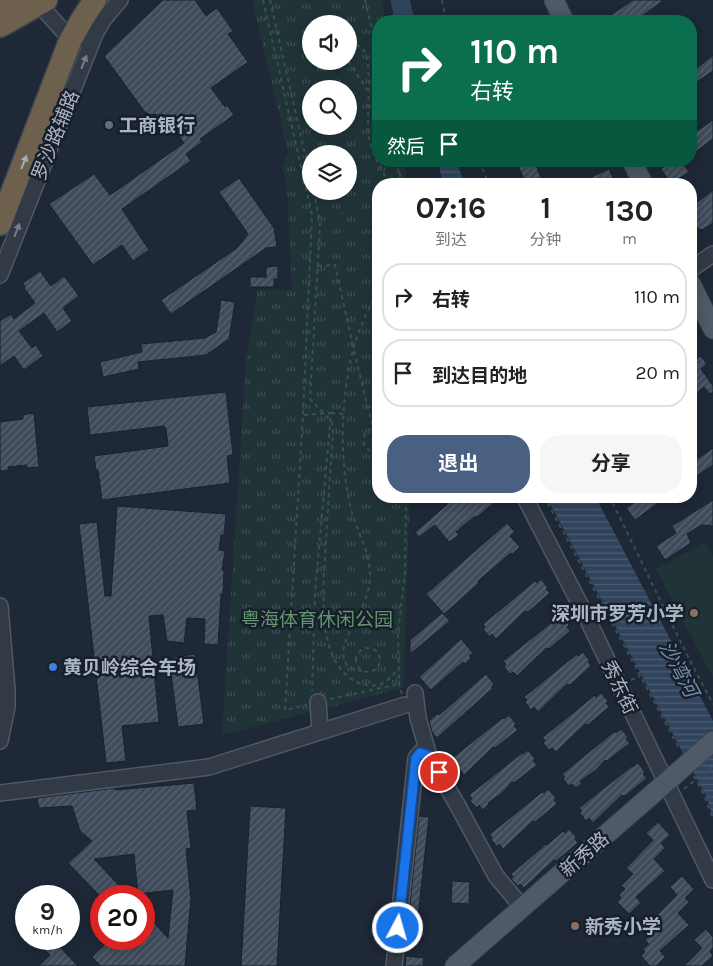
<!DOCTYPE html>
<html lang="zh">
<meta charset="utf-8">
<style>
body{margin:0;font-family:Karla,"Noto Sans SC",sans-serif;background:#f6f6f6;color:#222;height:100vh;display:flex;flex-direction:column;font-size:19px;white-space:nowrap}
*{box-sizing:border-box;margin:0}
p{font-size:16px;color:#767676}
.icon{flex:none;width:28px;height:28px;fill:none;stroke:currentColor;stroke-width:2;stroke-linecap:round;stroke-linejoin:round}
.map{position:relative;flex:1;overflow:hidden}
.details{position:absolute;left:372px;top:178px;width:325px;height:325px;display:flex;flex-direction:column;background:#fff;border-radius:20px;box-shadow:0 2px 12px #0003}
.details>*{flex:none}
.banner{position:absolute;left:372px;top:15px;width:325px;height:152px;border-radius:20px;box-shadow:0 2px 12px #0003;background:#0b6e4f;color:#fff;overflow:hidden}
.buttons{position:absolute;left:302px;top:15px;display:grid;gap:10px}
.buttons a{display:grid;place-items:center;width:55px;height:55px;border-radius:50%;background:#fff;box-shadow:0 2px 12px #0003;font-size:25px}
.speed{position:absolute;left:15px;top:885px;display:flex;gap:10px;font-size:25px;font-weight:700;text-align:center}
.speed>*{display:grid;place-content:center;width:65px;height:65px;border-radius:50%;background:#fff;box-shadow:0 2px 12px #0003;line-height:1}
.speed small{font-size:12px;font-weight:400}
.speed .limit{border:8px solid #d22;background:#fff;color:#111}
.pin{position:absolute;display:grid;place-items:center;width:42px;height:42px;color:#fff;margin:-21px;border:2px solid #fff;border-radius:50%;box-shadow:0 1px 5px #0007}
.me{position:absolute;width:55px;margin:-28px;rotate:6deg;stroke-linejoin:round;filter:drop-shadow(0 0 4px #0008)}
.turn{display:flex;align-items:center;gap:18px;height:105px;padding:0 15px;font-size:22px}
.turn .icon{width:65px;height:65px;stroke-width:2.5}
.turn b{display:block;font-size:35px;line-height:42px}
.then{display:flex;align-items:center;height:48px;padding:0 15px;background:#0003;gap:10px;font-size:19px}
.eta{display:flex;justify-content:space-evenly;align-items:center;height:85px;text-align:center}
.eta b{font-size:30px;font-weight:700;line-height:35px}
.button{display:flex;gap:10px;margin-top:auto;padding:10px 15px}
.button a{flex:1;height:58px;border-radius:20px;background:#4a6083;color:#fff;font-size:20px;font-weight:700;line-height:58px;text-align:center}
.button a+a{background:#f6f6f6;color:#222}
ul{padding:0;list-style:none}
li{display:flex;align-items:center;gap:15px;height:68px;margin:0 10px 8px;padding:0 5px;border:2px solid #e0e0e0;border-radius:20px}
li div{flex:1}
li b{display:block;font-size:19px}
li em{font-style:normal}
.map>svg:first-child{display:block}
</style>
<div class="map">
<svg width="713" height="966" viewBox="0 0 713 966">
<defs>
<pattern id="park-tufts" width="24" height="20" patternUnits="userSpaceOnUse" patternTransform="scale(1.25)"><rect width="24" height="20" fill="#203437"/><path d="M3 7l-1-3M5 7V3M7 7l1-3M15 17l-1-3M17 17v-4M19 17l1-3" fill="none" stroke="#3e4f52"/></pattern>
<pattern id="water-rules" width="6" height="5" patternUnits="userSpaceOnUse" patternTransform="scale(1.25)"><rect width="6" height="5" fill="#31445e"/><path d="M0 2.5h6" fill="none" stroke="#4c5d73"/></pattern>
<pattern id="building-hatch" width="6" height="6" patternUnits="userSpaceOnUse" patternTransform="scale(1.25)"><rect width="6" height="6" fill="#3f4b5b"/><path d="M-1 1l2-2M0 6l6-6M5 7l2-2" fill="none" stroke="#586371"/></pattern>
</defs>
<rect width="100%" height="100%" fill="#1e2836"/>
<!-- grass -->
<path fill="#203437" d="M706,542L713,556V678L656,569Z"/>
<!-- park -->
<path fill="url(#park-tufts)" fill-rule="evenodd" d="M252,0H382L385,21H379V161H404L407,184H379V496H410L403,688L222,735L246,360L257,290H292L287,189L282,166L288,152ZM311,24H349V61H311ZM311,89H349V126H311ZM311,154H349V191H311Z"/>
<!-- water -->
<path fill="url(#water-rules)" d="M438,161H456L465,184H443Z
M546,496H595L713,721V817L706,796Z"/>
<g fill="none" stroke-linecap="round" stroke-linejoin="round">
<!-- river -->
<path stroke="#31445e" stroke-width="19" d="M400,0L405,21"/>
</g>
<!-- building -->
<path fill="url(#building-hatch)" stroke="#19212d" d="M163,0H195L206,16L217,8L233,31L228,34L248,62L211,88L225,107L227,105L234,115L200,139L202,142L186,154L191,161L122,209L149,250L133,261L122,245L93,265L49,204L94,174L110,195L184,143L163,114L159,118L156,114L151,115L145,112L104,56Z
M633,0H664L635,21H602Z
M713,55V71L691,86V73Z
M713,120V139L691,155V135Z
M516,161H535L543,184H526Z
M673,161H681L689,172L671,184L661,169Z
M609,169L616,184H576Z
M239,178L274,228L277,247L266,248L171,314L161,300L237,248L248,234L219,192Z
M713,190V223L702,230L701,229L699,230L691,219V207Z
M278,266V279H274V287H250V277H266V267Z
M40,271L51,286L64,276L79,296L63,308L72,321L57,332L44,313L19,331L32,348L36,345L43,356L24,370L14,356L0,366V321L11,314L14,319L35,303L24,288L25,287L23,283Z
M221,300L235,302L229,339L206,355L138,362L139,369L103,377L100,362L142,352L141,344L205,338L216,332Z
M701,356L707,364L701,369L713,386V392L710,394L704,387L691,397V378L696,375L691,370V363Z
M226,392L233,455L227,456L230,483L102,500L98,470H96L94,456L168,446L166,429L164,426L90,435L87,407Z
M34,413L39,467L27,468V465L8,467L9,470L0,471V422L23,419V415Z
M713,448V465L691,480V463Z
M457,496H502L476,518L475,516L456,532L459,535L449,542L435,525L419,537L415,532Z
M643,496H668L635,520L626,508Z
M713,500V526L701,525L687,534L691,543L665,560L656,546L676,533L672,526Z
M117,506L226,514L224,535H221L219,550L225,551L222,570H224L223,594H221L218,645L204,644L205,619L187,618L184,643L167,641L163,615L149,616L159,722L122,726L126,761L106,763L79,524L97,522L105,596H111Z
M507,523L515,532L510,536L520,547L512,554L511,553L478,581L479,583L444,614L426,594Z
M541,579L548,588L546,589L550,593L528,612L525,611L496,639L492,634L490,637L483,629L485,627L483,624L535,581L537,583Z
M442,613L450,621L410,654V640Z
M562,617L569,625L567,627L570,631L549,649L546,648L517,676L513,672L510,674L504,667L506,664L503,661L556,619L557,621Z
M461,639L473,653L469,656L471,658L465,664L463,662L431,690L419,677Z
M583,652L590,661L588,662L591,666L570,685L567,684L538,712L534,707L531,710L525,702L527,700L524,697L577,654L578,656Z
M195,654L204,724L178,727L169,658Z
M486,674L494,684L491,687L493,688L437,738L432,732L429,721L438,713L439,715Z
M601,693L608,701L606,703L609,707L588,725L585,724L556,752L552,748L549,750L543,743L545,740L542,738L595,695L596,697Z
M509,715L516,724L514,726L518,730L495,748L493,747L464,775L460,770L457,773L451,765L453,763L450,760L486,731L503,718L504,719Z
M621,729L628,737L626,739L630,743L607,761L605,760L596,770L580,781L582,783L576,788L572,784L569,786L563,779L565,777L562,774L615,731L616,733Z
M528,750L535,759L533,761L537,765L514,783L512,782L503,792L488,803L489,804L483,810L479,805L477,808L470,801L472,798L469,795L522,753L523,754Z
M638,763L645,772L643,774L647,778L625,796L622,795L593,823L589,818L586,821L580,813L582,811L579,808L632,766L633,767Z
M194,783L197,810L187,811L191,848L186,849L191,899L185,966H101L92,957L111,939H144V912L168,938L173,890L138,894L134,854L94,859L129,896H100L68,863L92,841L80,831L72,806L39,808L37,798L115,788V790Z
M548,789L556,798L554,800L557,804L535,822L533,821L503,849L499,844L497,847L491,839L492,837L490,834L542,792L544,793Z
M250,806L286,808L277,966H241Z
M419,816L429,817L415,943L406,942Z
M658,822L670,835L661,843L665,848L654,859L665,871L636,897L641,903L629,914L617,902L621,898L619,895L625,889L621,886L633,874L626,868L653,840L646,833Z
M569,829L576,837L575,839L578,843L556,861L554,860L524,888L520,884L518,886L511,879L513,877L511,874L546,844L547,845L563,831L565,833Z
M682,876L694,889L685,898L689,902L678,913L689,925L660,951L665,957L656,966H650L641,956L645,952L643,949L649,944L645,940L657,929L650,922L677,895L670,887Z
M452,881L470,882L469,904L451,903Z
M706,929L713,937V948L710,951L713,956L702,966H684L702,948L694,940Z
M53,940L78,966H39L50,955L44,949Z
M406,956L424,958L423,966H405Z"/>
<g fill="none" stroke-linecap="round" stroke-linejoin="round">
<defs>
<path id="minor" d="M38,0L47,13L65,33L81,39
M691,269L713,254
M0,275L95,34L103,20L120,0
M524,496L586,616L713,880
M0,606L7,689V707L0,741
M415,693L418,718L429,756
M318,702L320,731
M0,793L209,767L405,705
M394,966L416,758L420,753L429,756L458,806L496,876L522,907"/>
<path id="major" d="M554,0L564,21
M632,161L643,184
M691,284L713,329
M455,966L679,771"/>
<path id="highway" d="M0,6L12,0
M0,26L46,0
M0,224L70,41L83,18L95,0"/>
</defs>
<!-- minor casing -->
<use href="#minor" stroke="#4f5865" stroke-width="18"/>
<!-- major casing -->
<use href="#major" stroke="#3b4350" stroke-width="21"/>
<!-- highway casing -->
<use href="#highway" stroke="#3c4551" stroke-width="25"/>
<!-- path -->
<path stroke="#3b5051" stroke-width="2" stroke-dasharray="4 4" stroke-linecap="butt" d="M263,0L312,215L303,415L285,710L306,705
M270,0L311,181
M365,0L379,57
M442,0L446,21
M349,47L355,44C356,45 361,47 362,48C375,60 364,123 370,143C374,158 382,171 390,184
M348,61L368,91
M397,161L400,184
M479,161L489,184
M399,173L405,184
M318,266L335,265L353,346
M354,351L373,428
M331,413L344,414
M304,415L331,413L315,593L312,691
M379,428C369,427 364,432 363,442C366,449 371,453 379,452
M544,496L680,750
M609,496C644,565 676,636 713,704
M356 660a12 12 0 1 1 24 0a12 12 0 1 1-24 0Z
M362,671C324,667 354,625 362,607C366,598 370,587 370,578C371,552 355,529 350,505C339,454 341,400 353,350C359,328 370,307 379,286
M631,680L640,676
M402,694L399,684L398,633L405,573L406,496
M330,699L399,684
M694,776L705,797L713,819"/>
<!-- minor -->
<use href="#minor" stroke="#323a46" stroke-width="15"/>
<!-- major -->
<use href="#major" stroke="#4f5967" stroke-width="19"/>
<!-- highway -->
<use href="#highway" stroke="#6d614e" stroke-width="22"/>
<defs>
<path id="major-bridge" d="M679,771L713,741"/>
</defs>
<!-- major-bridge casing -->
<use href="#major-bridge" stroke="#3b4350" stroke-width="21" stroke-linecap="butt"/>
<!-- path-bridge -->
<path stroke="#3b5051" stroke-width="2" stroke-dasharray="4 4" stroke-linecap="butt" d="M314,191L320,224L310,399L332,422L333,429C331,466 328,503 326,540C324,575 320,611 329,646C333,660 344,678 359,683C379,689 386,684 398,669
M684,789L713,766"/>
<!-- major-bridge -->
<use href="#major-bridge" stroke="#4f5967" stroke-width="19"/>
</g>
<!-- one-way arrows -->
<defs><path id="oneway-solid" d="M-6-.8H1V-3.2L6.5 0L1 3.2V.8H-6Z" transform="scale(1.25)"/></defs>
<g fill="#757e8b">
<use href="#oneway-solid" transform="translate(84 62) rotate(-68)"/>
<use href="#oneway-solid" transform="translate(17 230) rotate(-69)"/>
</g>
<use fill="#a5adb8" href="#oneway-solid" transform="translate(24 162) rotate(-69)"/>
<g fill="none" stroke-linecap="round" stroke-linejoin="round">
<defs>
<path id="route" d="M398,928L416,758L420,753L429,756L439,772"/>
</defs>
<!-- route casing -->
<use href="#route" stroke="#114b97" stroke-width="12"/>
<!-- route -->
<use href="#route" stroke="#1a73e8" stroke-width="9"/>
</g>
<!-- markers -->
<circle fill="#5c6f8a" stroke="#171f2b" stroke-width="2" cx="109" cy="125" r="5"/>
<g fill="#8d6e63" stroke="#171f2b" stroke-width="2">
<circle cx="694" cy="613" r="5"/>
<circle cx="575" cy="926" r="5"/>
</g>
<circle fill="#3f7fe0" stroke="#171f2b" stroke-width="2" cx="53" cy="667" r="5"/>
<g text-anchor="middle" stroke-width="5" stroke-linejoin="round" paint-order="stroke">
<!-- poi labels -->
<g font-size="19" font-weight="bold" fill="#abb5c4" stroke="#171f2b" text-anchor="start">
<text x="119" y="132">工商银行</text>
<text x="684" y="620" text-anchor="end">深圳市罗芳小学</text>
<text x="63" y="674">黄贝岭综合车场</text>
<text x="585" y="933">新秀小学</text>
</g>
<!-- street labels -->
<g font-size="19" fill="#abb5c4" stroke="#171f2b">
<text transform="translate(55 135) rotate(-68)" y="7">罗沙路辅路</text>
<text transform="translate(620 687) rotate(64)" y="7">秀东街</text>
<text transform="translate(584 854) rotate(-41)" y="7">新秀路</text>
</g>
<!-- park labels -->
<g font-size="19" fill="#63946e" stroke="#171f2b">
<text x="317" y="626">粤海体育休闲公园</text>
</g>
<!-- water labels -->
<g font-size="20" font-style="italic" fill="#738cad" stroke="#171f2b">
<text transform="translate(679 669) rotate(62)" y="7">沙湾河</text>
</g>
</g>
</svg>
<div class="buttons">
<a><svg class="icon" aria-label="sound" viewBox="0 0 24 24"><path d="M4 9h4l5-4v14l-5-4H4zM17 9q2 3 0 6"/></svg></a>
<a><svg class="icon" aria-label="search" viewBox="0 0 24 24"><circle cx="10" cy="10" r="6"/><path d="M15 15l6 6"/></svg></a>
<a><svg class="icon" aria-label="layers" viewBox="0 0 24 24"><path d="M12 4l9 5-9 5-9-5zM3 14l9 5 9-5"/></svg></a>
</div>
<div class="speed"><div>9<small>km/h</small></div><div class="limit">20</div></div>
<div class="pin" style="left:439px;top:772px;background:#d93025"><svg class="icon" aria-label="arrive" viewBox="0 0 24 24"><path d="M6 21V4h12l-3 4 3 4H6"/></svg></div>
<svg class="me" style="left:398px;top:928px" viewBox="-20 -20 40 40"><circle r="17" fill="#1a73e8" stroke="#fff" stroke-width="3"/><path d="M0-11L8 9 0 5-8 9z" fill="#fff"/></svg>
<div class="banner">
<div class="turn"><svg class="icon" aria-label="right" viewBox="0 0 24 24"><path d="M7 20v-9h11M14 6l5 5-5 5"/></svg><div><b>110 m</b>右转</div></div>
<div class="then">然后<svg class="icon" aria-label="arrive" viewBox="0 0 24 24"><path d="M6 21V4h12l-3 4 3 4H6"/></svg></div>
</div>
<section class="details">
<div class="eta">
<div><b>07:16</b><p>到达</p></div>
<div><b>1</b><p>分钟</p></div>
<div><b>130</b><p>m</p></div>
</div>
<ul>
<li><svg class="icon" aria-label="right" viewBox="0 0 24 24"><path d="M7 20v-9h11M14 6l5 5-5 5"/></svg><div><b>右转</b></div><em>110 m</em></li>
<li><svg class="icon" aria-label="arrive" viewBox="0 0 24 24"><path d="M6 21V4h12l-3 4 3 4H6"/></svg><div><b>到达目的地</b></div><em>20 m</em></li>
</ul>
<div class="button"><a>退出</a><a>分享</a></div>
</section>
</div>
